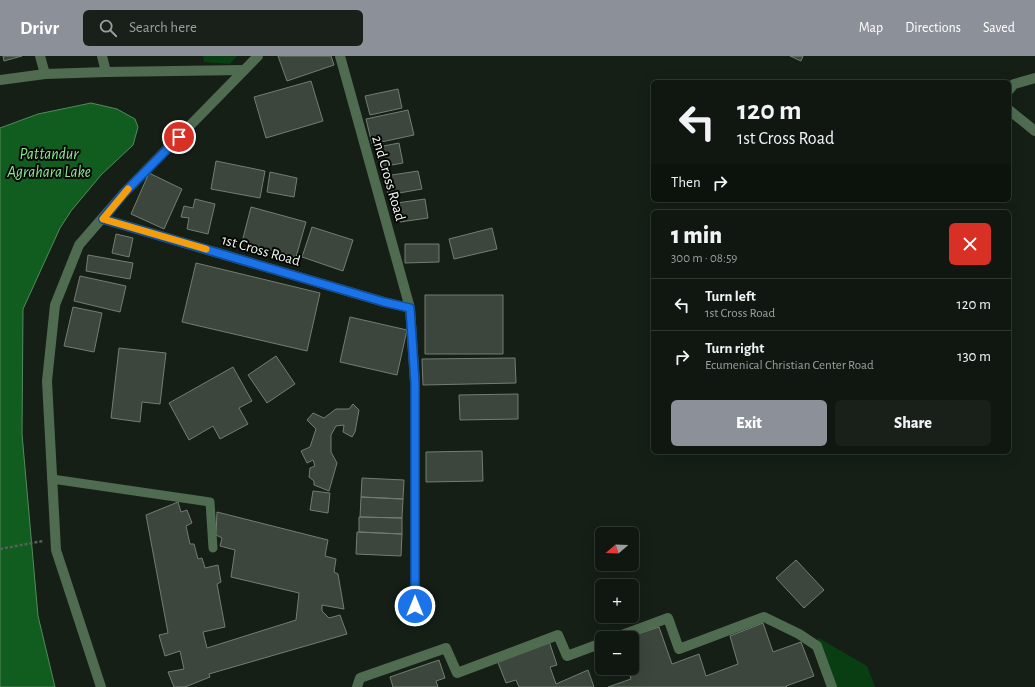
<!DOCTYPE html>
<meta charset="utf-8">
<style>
body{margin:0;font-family:"Alegreya Sans",sans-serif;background:#192019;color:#f1f3f6;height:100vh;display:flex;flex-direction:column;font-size:15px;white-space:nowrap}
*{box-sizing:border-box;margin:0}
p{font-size:13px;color:#9c9f9f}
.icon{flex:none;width:22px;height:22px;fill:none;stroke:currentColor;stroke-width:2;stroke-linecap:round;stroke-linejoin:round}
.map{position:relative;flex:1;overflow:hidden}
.side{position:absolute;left:651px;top:154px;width:360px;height:244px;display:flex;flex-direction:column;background:#101710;border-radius:6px;box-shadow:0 4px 16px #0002,0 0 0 1px #303630}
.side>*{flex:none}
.banner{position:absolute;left:651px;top:24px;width:360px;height:122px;border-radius:6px;box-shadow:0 4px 16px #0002,0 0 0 1px #303630;background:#101710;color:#f1f3f6;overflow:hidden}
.needle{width:26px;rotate:251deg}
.controls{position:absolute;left:595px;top:471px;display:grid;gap:8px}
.controls a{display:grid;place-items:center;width:44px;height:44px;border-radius:6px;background:#101710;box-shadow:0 4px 16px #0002,0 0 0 1px #303630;font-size:20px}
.pin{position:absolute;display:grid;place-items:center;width:34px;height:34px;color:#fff;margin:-17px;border:2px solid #fff;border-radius:50%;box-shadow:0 1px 4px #0007}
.me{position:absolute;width:44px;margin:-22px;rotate:0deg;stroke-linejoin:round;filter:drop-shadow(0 0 3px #0008)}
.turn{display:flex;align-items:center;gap:14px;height:84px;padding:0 20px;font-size:18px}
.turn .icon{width:52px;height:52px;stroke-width:2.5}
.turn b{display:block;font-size:28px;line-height:34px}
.then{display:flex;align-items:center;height:38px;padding:0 20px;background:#0003;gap:8px;font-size:15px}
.round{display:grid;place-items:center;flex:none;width:42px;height:42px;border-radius:6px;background:#192019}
.headline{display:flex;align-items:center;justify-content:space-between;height:68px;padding:0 20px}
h1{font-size:24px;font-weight:800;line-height:30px}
.primary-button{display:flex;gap:8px;margin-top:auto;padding:8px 20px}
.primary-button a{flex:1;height:46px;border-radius:6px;background:#8c9099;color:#fff;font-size:16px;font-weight:800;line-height:46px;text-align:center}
.primary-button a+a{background:#192019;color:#f1f3f6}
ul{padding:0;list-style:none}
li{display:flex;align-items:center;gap:12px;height:52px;padding:0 20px;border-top:1px solid #303630}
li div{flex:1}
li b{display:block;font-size:15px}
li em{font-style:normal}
header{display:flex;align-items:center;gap:24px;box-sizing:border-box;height:56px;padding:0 20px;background:#8c9099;color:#fff}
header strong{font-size:19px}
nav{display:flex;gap:22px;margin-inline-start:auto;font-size:14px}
.search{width:280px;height:36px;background:#192019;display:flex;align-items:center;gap:10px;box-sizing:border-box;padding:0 14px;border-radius:6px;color:#9c9f9f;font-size:15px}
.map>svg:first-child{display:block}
</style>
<header>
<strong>Drivr</strong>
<div class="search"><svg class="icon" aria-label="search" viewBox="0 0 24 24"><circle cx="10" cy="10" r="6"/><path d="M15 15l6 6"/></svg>Search here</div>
<nav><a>Map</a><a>Directions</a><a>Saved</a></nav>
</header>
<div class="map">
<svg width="1035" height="631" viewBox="0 0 1035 631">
<rect width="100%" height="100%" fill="#151f16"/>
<!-- green -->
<path fill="#093e13" d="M203,0H237L230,8L204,6Z
M817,581L867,610L875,631H835Z"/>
<!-- water -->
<path fill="#105d1f" stroke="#538b5e" d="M91,47L117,53L135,63L138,71L133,89L101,119L71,155L60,172L23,253L22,378L38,560L55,631H0V72L38,58Z"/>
<!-- building -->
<path fill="#3c463c" stroke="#727e72" d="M3,0H22L4,5Z
M278,0H331L334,9L287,25Z
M790,0H803L801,5Z
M311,25L323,65L266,82L254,41Z
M398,33L402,52L370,59L365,40Z
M408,54L414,79L372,88L366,63Z
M399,87L403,107L381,111L378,91Z
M216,105L265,115L260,142L211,133Z
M418,115L422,133L388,139L385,120Z
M270,116L297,122L294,141L267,136Z
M149,117L182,133L164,173L131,158Z
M195,143L215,148L208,178L187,173L189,162L181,161L184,150L193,152Z
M425,143L428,162L400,166L397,147Z
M251,151L306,166L296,201L242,186Z
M312,171L353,184L343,215L302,201Z
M492,172L497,193L454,203L449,183Z
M116,178L133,182L129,201L112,197Z
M405,188H439V206L405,207Z
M88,199L133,207L130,223L86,215Z
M196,207L320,237L307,295L182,266Z
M80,220L126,230L120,256L74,245Z
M425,239H503V298H425Z
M73,251L102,257L94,296L64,290Z
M350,261L407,274L397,319L340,306Z
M119,292L166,297L160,348L142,346L140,366L111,362Z
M276,300L295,328L267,347L248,319Z
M515,302L516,327L423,329L422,303Z
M233,311L252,345L239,352L248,368L220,383L213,370L189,384L169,347Z
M518,338V363L460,364L459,339Z
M353,348L359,354L355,376L352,381L343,376L344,369L336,370L331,379V396L337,407L329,435L314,429V425L309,421L310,412L315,410L313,404L307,407L301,395L310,391L316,373L307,364L313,357L324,362L336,353H349Z
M482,395L483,425L426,426V396Z
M362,422L404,424L403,443L361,441Z
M313,435L330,437L328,457L310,454Z
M361,441L403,443L402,462L360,461Z
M178,446L181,456L187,454L192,467L186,470L190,488H194L198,503L202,502L205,512L218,509L221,526L217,528L225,571L203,576L207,592L296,564L299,537L231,521L235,494L220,490L222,482L216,479L217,456L328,484L325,500L336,503L334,516L338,518L344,553L322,549V555L329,562L340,559L347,578L209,618L210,621L185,631H174L168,616L184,613L180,595L165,600L159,579L168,577L146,459Z
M359,461L402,462V478L359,476Z
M357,476L402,478L401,500L356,498Z
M796,504L824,534L804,552L776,522Z
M763,567L773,596L801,586L814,620L786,630L787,631H608L631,623L628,612H632V582H626L659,571L672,608L699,598L706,620L738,608L730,580Z
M549,585L557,609L550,611L556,628L588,614L594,631H519L516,624L506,627L497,604Z
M439,604L445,622L436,625L438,631H393L390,621Z"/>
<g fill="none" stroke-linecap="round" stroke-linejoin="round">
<!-- path -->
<path stroke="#586159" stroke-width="2.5" stroke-dasharray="3 2" stroke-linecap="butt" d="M0,493L43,485"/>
<!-- service -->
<path stroke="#4f6c51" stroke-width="9" d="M52,423L210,446L213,492"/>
<!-- minor -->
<path stroke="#4f6c51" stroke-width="10" d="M40,0L45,18
M102,0L106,16
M340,0L410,252L415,327V566
M0,24L45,18L106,16L244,14
M1009,34L1014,28L1035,22
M1009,54L1035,75
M103,163L384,246L410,252
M614,582L668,562L679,593L764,561L799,578L817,590L832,631
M357,631L360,622L446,592L457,617L558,579L567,600L602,587"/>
<!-- tertiary -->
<path stroke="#4f6c51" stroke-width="10" d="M101,631L56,494L47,325L55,249L79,189L124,137L258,0"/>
</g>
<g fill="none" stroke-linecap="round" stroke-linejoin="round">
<defs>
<path id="route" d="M179,81L124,137L103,163L384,246L410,252L415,327V550"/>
</defs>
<!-- route casing -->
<use href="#route" stroke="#114b97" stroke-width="10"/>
<!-- route -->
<use href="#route" stroke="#1a73e8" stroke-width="7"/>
<!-- slow -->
<path stroke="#f59e0b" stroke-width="7" d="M128,133L103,163L206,193"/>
</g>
<g text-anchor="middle" stroke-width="4" stroke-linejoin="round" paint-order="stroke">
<!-- street labels -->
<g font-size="15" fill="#f0f6f0" stroke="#050705">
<text transform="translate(389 122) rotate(74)" y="5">2nd Cross Road</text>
<text transform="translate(261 194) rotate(16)" y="5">1st Cross Road</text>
</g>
<!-- water labels -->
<g font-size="16" font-style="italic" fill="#8deb94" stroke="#050705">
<text x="49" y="103">Pattandur<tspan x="49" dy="18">Agrahara Lake</tspan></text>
</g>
</g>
</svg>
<div class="controls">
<a><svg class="needle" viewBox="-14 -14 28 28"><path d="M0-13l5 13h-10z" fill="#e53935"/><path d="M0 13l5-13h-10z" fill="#9c9f9f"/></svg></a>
<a>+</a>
<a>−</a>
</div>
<div class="pin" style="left:179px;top:81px;background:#d93025"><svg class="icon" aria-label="arrive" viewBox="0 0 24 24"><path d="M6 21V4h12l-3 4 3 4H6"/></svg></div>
<svg class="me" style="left:415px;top:550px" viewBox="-20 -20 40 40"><circle r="17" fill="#1a73e8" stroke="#fff" stroke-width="3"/><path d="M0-11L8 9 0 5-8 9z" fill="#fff"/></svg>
<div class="banner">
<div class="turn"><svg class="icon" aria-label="left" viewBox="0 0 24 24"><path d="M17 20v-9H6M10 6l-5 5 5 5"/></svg><div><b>120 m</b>1st Cross Road</div></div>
<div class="then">Then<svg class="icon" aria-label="right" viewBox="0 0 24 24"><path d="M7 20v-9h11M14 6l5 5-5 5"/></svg></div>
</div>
<section class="side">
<div class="headline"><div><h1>1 min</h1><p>300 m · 08:59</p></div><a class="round" style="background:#d93025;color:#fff"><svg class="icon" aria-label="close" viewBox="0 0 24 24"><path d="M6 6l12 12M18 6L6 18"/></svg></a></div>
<ul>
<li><svg class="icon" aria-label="left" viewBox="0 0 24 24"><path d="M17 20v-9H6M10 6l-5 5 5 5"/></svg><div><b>Turn left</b><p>1st Cross Road</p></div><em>120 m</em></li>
<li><svg class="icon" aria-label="right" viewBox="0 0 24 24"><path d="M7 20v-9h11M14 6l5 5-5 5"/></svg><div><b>Turn right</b><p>Ecumenical Christian Center Road</p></div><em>130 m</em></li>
</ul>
<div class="primary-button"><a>Exit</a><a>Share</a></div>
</section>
</div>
